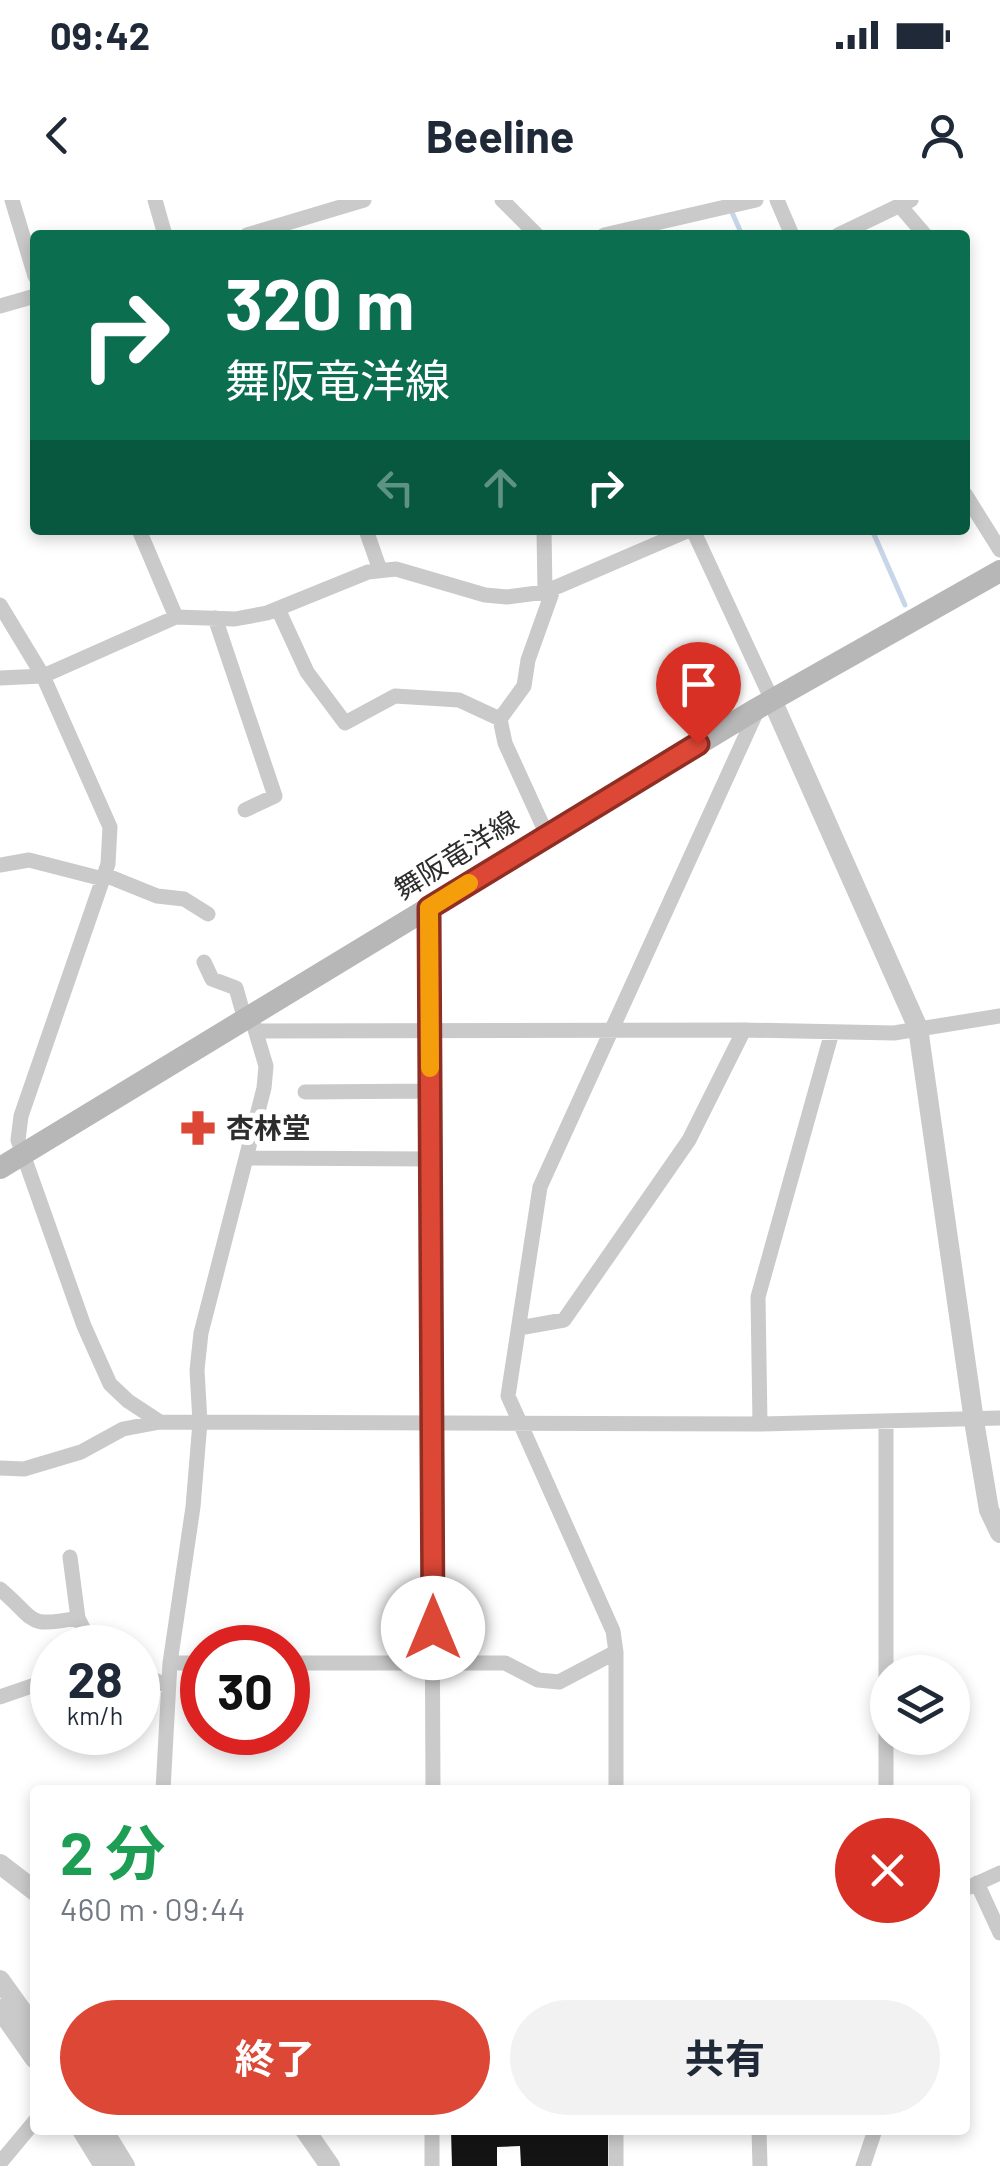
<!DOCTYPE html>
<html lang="ja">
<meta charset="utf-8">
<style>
body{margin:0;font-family:Barlow,"Noto Sans JP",sans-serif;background:#f2f2f3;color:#1f2937;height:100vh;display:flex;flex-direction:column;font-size:38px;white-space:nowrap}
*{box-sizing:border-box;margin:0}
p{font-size:32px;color:#747a83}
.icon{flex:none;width:55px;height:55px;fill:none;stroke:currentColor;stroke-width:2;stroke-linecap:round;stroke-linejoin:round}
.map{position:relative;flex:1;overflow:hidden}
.sheet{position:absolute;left:30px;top:1585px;width:940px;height:350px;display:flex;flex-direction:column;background:#fff;border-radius:10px;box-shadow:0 5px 15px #0003}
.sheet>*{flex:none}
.top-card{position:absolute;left:30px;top:30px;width:940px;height:305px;border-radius:10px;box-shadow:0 5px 15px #0003;background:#0b6e4f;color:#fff;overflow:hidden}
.controls{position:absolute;left:870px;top:1455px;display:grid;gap:20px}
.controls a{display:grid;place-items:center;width:100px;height:100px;border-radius:50%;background:#fff;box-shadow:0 5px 15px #0003;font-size:50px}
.speed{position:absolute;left:30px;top:1425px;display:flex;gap:20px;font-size:50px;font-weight:700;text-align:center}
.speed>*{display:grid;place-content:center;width:130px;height:130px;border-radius:50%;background:#fff;box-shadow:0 5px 15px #0003;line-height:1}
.speed small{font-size:25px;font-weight:400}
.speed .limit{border:15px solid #d22;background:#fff;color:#111}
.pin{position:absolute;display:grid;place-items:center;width:85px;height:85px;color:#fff;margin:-102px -42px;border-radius:50% 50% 50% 0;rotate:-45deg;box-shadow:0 0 10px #0007}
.pin .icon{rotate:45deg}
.me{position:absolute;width:110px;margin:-55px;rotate:0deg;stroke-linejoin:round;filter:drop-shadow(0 0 8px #0008)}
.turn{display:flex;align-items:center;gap:35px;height:210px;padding:0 30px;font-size:45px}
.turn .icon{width:130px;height:130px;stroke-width:2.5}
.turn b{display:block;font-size:70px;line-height:85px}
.lanes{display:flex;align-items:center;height:95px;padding:0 30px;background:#0003;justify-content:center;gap:50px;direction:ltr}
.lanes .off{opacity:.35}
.round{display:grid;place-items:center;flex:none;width:105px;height:105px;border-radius:52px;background:#f2f2f3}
.headline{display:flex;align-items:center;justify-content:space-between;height:170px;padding:0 30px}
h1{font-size:60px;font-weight:700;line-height:75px;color:#1e9e55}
.action{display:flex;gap:20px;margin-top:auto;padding:20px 30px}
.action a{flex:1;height:115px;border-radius:60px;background:#dc4736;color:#fff;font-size:40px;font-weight:700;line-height:115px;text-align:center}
.action a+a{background:#f2f2f3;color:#1f2937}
.status{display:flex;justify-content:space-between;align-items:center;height:70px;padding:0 50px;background:#fff;direction:ltr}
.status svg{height:28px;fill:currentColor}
header{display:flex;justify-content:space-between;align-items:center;height:130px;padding:0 30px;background:#fff;font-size:45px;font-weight:700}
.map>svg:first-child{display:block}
</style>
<div class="status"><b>09:42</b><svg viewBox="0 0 49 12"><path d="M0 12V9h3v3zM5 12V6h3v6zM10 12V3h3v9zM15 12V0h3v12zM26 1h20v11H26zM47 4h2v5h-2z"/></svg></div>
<header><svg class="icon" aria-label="back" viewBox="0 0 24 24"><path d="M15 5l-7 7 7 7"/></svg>Beeline<svg class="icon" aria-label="person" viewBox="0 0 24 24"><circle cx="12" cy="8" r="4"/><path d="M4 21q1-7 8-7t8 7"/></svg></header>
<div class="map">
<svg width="1000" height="1966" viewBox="0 0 1000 1966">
<rect width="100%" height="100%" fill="#fff"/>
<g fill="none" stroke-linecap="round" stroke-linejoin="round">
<!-- stream -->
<path stroke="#c7d6e9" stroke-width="5" d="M731,10L742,35
M872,330L905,405"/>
</g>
<!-- building -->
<path fill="#141414" d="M451,1930H608V1966H521L520,1946L497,1947V1966H452Z"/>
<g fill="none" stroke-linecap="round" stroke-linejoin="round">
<!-- minor -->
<path stroke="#cacaca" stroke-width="15" d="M12,0L35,76
M155,0L165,35
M502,0L537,35
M777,0L792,35
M901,7L925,35
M247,35L364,0
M604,35L756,0
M838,35L911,0
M0,106L35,96
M965,294L1000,350
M139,330L176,417
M366,330L380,370
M544,330L545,392
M693,330L772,500
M0,405L43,476L110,627L108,664L21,916L18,940L84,1126L110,1184L128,1201L160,1222
M278,409L307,472L345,523L395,496L459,500L500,519
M215,418L275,596L245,610
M0,478L43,476L176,417L235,419L267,413L368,372L396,369L485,395L507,397L545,392L689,330
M547,635L505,543L500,519L524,486L528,460L553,390
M0,665L29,660L103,679
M105,675L157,696L184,699L208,714
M429,708L433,1590
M204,762L212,779L236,788L245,820
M256,831L744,830L894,833L1000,816
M305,892L430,891
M247,958L430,959
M519,1128L564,1120L689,940L744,830
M760,1224L758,1097L832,832
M0,1268L24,1269L81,1252L123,1229L160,1222L760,1224L1000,1218
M70,1357L78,1418L93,1448
M0,1389C38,1421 25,1428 78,1418
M170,1463H202
M288,1463H505L538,1480L559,1482L616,1452
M138,1473L168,1486
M0,1497L52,1479
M163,1590L170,1463L193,1307L200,1222L197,1170L201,1133L264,888L266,866L251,816
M616,1590V1452L613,1431L508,1196L540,987L757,511
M886,1590V1222
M977,1683L1000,1733
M965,1689L1000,1673
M616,1930V1966
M759,1930L760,1966
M0,1963L35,1921
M432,1966V1930
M863,1966L875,1930"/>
<!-- tertiary -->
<path stroke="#cacaca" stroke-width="20" d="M772,500L918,828L974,1221L989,1310L1000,1333
M0,1664L35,1691
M0,1780L35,1829
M0,1809L35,1859
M82,1930L104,1966
M103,1930L125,1966
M305,1930L330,1966"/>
<!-- secondary -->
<path stroke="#b7b7b7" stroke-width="22" d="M0,968L758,508L1000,371"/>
</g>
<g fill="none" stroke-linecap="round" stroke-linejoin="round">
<defs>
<path id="route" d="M433,1428L429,708L698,544"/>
</defs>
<!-- route casing -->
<use href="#route" stroke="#8f2e23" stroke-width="25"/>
<!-- route -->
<use href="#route" stroke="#dc4736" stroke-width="18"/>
<!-- slow -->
<path stroke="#f59e0b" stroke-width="18" d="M430,868L429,708L469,683"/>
</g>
<!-- icons -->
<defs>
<symbol id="pharmacy-bare" viewBox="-9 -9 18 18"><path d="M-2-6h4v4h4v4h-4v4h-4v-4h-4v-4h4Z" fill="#dc4736" stroke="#fff" stroke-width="2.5" paint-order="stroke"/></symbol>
</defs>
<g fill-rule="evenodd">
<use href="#pharmacy-bare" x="173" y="903" width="50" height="50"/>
</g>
<g text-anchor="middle" stroke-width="10" stroke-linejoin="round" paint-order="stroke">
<!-- street labels -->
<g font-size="28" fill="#2d2d2d" stroke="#fff">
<text transform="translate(456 655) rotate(-32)" y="10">舞阪竜洋線</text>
</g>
<!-- poi labels -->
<g font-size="28" font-weight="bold" fill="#2d2d2d" stroke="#fff" text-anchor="start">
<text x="226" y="938">杏林堂</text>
</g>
</g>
</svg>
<div class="controls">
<a><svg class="icon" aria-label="layers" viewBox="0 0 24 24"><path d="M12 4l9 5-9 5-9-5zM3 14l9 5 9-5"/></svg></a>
</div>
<div class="speed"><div>28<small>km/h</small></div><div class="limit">30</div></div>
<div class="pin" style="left:698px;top:544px;background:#d93025"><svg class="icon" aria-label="arrive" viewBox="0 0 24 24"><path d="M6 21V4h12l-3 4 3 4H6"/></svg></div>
<svg class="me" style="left:433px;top:1428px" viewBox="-20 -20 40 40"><circle r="19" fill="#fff"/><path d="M0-13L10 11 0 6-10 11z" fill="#dc4736"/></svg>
<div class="top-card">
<div class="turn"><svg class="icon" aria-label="right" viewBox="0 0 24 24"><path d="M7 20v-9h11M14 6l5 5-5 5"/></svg><div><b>320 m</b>舞阪竜洋線</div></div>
<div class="lanes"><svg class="icon off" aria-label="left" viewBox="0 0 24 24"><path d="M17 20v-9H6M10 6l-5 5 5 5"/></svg><svg class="icon off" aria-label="ahead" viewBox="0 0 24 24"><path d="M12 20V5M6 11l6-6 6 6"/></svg><svg class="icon" aria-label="right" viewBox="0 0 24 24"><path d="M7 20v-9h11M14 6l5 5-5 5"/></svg></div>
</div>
<section class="sheet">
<div class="headline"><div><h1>2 分</h1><p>460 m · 09:44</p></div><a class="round" style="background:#d93025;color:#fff"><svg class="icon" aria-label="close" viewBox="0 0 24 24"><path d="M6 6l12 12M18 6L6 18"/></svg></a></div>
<div class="action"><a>終了</a><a>共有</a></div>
</section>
</div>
